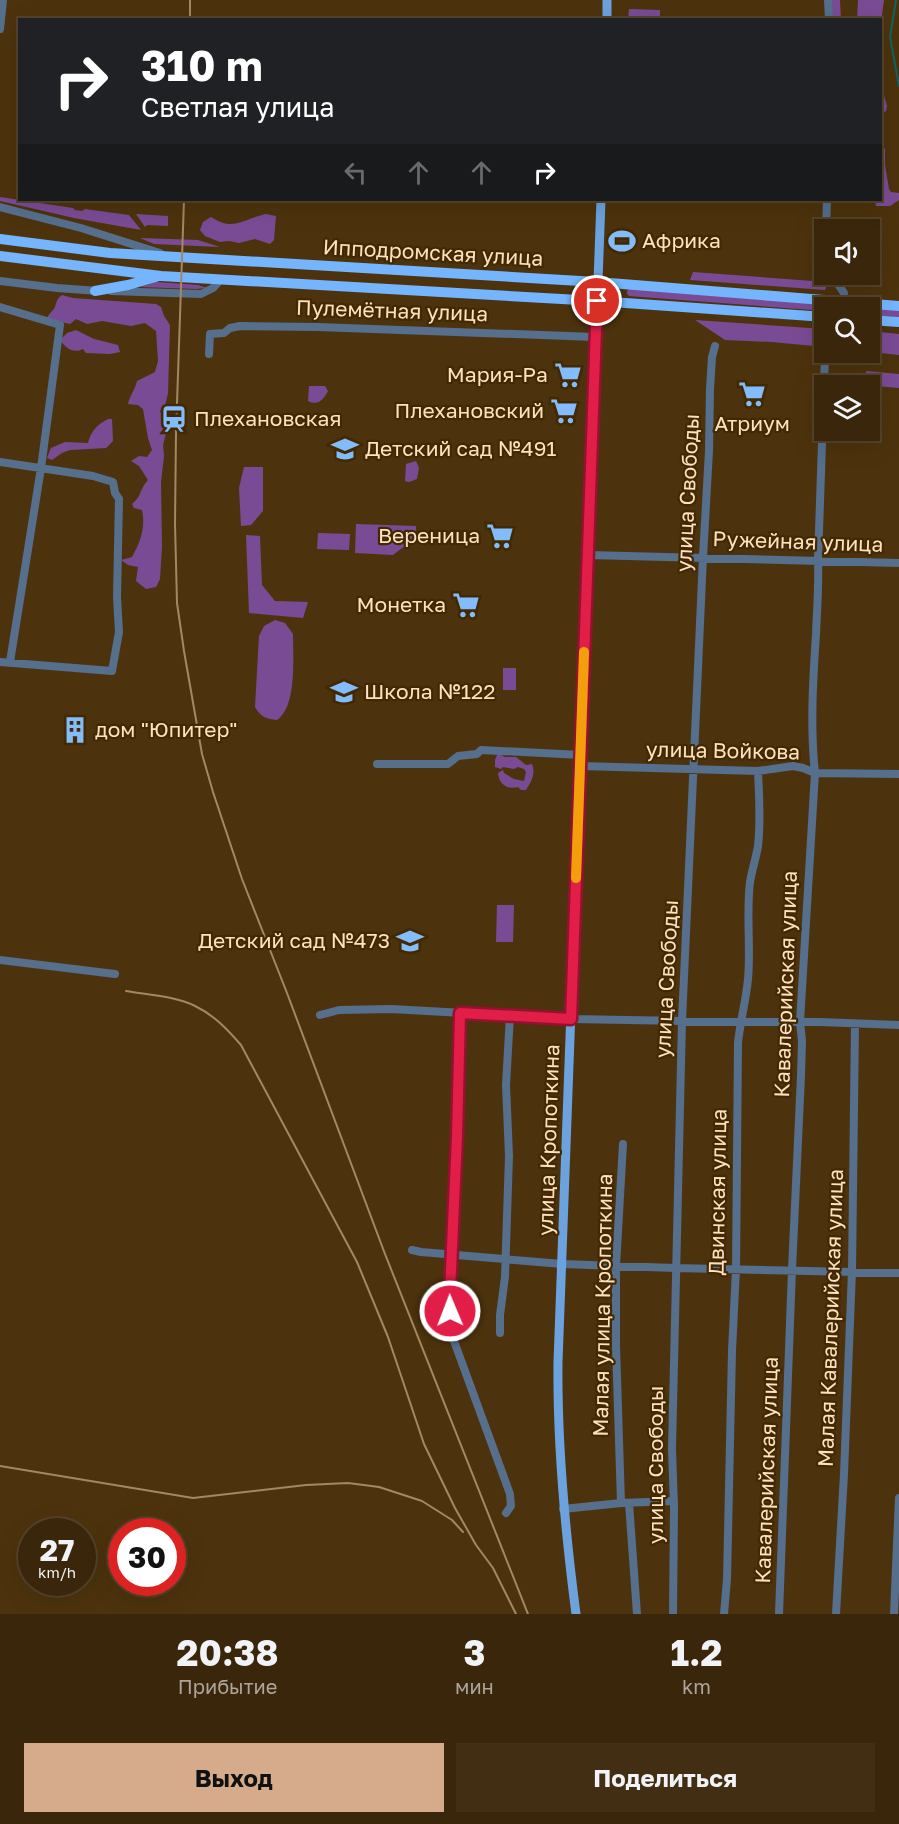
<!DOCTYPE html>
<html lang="ru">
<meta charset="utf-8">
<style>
body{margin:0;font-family:"Golos Text",sans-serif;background:#412e13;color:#f1f3f6;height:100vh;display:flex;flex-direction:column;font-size:22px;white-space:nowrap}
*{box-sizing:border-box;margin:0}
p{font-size:20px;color:#aba59c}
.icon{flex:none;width:33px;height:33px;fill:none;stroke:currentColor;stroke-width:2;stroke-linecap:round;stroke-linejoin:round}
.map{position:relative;height:1614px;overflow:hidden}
.side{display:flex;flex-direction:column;background:#3a260a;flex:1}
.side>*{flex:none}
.guide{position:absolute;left:18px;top:18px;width:864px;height:183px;border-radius:0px;box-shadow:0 6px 24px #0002,0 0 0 2px #54432b;background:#202124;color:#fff;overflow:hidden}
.tools{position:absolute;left:814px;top:219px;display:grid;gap:12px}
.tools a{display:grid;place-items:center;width:66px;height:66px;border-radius:0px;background:#3a260a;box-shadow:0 6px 24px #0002,0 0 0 2px #54432b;font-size:30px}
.speed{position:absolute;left:18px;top:1518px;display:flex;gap:12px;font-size:30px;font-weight:700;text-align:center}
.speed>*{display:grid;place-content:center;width:78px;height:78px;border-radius:50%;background:#3a260a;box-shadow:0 6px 24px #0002,0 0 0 2px #54432b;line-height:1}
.speed small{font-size:15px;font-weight:400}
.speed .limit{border:9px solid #d22;background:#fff;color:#111}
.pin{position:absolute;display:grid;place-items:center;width:51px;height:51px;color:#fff;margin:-26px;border:3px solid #fff;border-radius:50%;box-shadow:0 2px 6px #0007}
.me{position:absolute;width:66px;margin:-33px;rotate:359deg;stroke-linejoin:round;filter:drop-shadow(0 0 4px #0008)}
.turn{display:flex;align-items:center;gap:21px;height:126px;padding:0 24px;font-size:27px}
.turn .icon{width:78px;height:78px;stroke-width:2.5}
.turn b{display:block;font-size:42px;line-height:51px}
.lanes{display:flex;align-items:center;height:57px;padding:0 24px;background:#0003;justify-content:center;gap:30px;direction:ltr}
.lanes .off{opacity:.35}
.eta{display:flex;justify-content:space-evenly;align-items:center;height:102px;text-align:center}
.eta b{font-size:36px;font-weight:700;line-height:42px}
.cta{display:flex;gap:12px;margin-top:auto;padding:12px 24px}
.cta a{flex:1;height:69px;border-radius:0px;background:#d6ab8b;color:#111;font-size:24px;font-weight:700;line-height:69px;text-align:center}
.cta a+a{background:#412e13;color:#f1f3f6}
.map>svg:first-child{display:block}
</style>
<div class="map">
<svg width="899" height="1614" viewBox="0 0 899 1614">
<rect width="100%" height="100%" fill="#4d330d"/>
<!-- green -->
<path fill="#7a4b95" d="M831,0H840L841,19H831Z
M858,0H884L881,22L880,20L857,19Z
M629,9L660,10V19H628Z
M880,35L884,69L882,89L887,106L886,111L881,114Z
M881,147H883L885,149V165L889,189L891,192L899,193V200L890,206H876L875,200H880Z
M0,197L73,208L75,210L82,211L85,209L129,215L141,230L74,218L0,201Z
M136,214L168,216V226L147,225L145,227Z
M266,214L276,216L274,240L270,244L255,239L239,243L229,241L220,242L205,236L200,230L203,222L211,217C234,232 243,219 266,214Z
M140,238L198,240L220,247L154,244Z
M693,272L826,282L827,285L825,290L690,280Z
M157,282L198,285L207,288L196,289L140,287Z
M630,288L899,309V317L870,315V308H825V311L629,296L627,294V291Z
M62,295L73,298L156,304L161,307L164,316L170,325L168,393L165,406L160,411L165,420L166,433L163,445L164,456L161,482L162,547L160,579L156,587L146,589L136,581L138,567L128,565L121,560L132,557C140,543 146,527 142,510L134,508L132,504C142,496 139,490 148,480L139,466L131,461L139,456L147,457L152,450L148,438L143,409L138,405L128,404C130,395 135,390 137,381L155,372L158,361L156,331L145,323L131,326L102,321L87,324L76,319L70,324L47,319C48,314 51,313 54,309C57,303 56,299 62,295Z
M695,320L825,329V350L814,346L772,342L725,340Z
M76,330L94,339L118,345L120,352L110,354L86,353L83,349C73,354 66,348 60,340L67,333Z
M870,331L899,334V355L870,352Z
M866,371L899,374V388L865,385Z
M309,386H325L328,391C323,400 318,406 308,401Z
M108,419H112L113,441L106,448L70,450L62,453L52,460L47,458L51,448L65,442L88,443C91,431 97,425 108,419Z
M416,461L419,468L417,479L409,482L405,481L406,464Z
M244,467H263V511L251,525L241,526L239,488Z
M356,524L416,526V532H413L412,543L402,548L393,555L355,553Z
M318,533L350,534L349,550L317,549Z
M246,535L260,536L262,585L275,601L308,602L303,618L249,613Z
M275,620L285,623L293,634C293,657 297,707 277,720C266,719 261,717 255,707L259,636L264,626Z
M503,668H516V690H503Z
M499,754L505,757H516L526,765L532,764C536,774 531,782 526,790H521L518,787C507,790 499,784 498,773L503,770L504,773L514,779L524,781L526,772L524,769L518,767L514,769L503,767L501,769L495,767V760L497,755Z
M497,905H514L513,942H496Z"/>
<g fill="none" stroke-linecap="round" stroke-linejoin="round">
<!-- stream -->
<path stroke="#0e6462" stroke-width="2" d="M896,0L890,37L899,86"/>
<!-- minor -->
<path stroke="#556f8c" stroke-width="8" d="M828,0L829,20
M0,29L3,0
M0,207L81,228L160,253
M826,230L827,200
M825,249V266
M831,274L844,293L843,303
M0,281L57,288L99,291
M111,291L201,294L213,288L221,279
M0,307L60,325L41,468L10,662
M209,354L210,334L224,333L230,328L240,326L318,327L595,337
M0,462L93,476L113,482L115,493L119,499L117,597L119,632L112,671L0,662
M588,555L899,563
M377,764H448L458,756L477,754L481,750L581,755
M581,766L758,771L793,766L803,768L815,773L899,774
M0,960L115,974
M460,1013C459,1075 457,1138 454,1200C452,1245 444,1297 454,1341L510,1494L511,1506L506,1513
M320,1015L339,1010L391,1009L571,1019L740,1022H820L899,1025
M412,1250L421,1252L562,1264L675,1268L899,1273
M500,1333V1315L505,1277L509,1156L506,1085L510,1015
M621,1503L616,1346V1266L623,1144
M629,1503L637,1614
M563,1509L621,1503L674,1501
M673,1614L674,1507L672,1449L682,1021L703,557L709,451L710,389L712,357L715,346
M724,1614L727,1579L732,1351L736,1269L738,1043C740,1022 746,1001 748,979C751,947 746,914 750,882C752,870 756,858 758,846C761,821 759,796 758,771
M779,1614L792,1270L801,1076L802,1041L800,1022L815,773C810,727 813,680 816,634C817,609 819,585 818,560L825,356
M836,1614L844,1474L852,1271L855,1024
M894,1614L899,1498"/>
<!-- major -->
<path stroke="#6ca2de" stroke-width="9" d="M607,20V0
M576,1614C565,1530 557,1447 558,1362L601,200"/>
<!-- highway -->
<path stroke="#74b5fe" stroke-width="10" d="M0,239L110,253L597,282L899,306
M0,256L161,276L597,301L825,317
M95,291L128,285L156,277
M870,320L899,322"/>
<!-- rail -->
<path stroke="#a38864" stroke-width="2" d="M190,20V0
M184,200L176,432L175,524L177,603L184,651L202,754L213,792L242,879L287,993L385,1254L528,1614
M126,991C148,995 175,996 195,1006C214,1015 228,1030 241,1045L357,1262L388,1337L424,1444L455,1508L476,1545L493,1568L516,1614
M0,1466L193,1498L306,1485L348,1483L379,1487L422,1501L452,1520L463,1532"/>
</g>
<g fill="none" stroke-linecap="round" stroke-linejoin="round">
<defs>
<path id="route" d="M450,1311V1292L457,1137L460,1013L571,1019L597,301"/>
</defs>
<!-- route casing -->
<use href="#route" stroke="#92132f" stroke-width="15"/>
<!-- route -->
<use href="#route" stroke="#e11d48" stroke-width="10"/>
<!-- slow -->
<path stroke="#f59e0b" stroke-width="10" d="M576,878L584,652"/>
</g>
<!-- icons -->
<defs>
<symbol id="stadium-bare" viewBox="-9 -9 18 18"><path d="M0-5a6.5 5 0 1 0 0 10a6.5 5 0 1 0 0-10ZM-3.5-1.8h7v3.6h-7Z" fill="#83bcfb" stroke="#422901" stroke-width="2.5" paint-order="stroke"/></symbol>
<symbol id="supermarket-bare" viewBox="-9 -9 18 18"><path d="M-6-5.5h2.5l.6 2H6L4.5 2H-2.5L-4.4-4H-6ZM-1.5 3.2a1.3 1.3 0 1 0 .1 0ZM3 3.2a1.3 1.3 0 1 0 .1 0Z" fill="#83bcfb" stroke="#422901" stroke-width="2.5" paint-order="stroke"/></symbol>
<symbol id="station-bare" viewBox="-9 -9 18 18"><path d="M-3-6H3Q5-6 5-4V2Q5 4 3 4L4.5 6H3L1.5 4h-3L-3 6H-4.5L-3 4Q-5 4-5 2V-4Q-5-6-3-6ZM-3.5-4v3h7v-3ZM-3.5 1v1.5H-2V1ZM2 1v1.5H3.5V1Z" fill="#83bcfb" stroke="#422901" stroke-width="2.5" paint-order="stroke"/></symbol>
<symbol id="school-bare" viewBox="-9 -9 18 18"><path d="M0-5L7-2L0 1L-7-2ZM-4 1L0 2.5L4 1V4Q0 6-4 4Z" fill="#83bcfb" stroke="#422901" stroke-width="2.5" paint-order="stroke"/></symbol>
<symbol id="building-bare" viewBox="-9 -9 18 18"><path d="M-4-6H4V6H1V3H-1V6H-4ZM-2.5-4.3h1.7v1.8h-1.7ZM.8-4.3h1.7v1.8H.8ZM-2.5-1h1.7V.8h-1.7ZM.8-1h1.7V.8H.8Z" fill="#83bcfb" stroke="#422901" stroke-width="2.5" paint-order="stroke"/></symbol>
</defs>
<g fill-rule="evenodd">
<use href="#stadium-bare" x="603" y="222" width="38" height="38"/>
<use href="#supermarket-bare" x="549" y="356" width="38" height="38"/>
<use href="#supermarket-bare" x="733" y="375" width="38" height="38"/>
<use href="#supermarket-bare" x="545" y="392" width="38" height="38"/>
<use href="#station-bare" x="155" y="400" width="38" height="38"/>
<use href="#school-bare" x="326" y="430" width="38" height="38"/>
<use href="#supermarket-bare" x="481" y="517" width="38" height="38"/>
<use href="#supermarket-bare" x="447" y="586" width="38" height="38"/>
<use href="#school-bare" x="325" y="673" width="38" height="38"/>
<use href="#building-bare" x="56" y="711" width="38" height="38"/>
<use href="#school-bare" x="391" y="922" width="38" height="38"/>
</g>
<g text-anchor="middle" stroke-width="4.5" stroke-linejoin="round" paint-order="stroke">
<!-- poi labels -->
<g font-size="21" fill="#fde1c0" stroke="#422901" text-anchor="start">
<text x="642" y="248">Африка</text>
<text x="548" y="382" text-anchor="end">Мария-Ра</text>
<text x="544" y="418" text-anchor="end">Плехановский</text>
<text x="194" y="426">Плехановская</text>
<text x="752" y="431" text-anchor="middle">Атриум</text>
<text x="365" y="456">Детский сад №491</text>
<text x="480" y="543" text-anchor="end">Вереница</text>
<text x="446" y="612" text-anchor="end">Монетка</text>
<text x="364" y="699">Школа №122</text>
<text x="95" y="737">дом "Юпитер"</text>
<text x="390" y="948" text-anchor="end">Детский сад №473</text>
</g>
<!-- street labels -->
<g font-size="21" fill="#fde1c0" stroke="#422901">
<text transform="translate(433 253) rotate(3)" y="7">Ипподромская улица</text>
<text transform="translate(392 311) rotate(2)" y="7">Пулемётная улица</text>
<text transform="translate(688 493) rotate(-87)" y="7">улица Свободы</text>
<text transform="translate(798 542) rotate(2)" y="7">Ружейная улица</text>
<text transform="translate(723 751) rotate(1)" y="7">улица Войкова</text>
<text transform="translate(667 979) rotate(-87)" y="7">улица Свободы</text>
<text transform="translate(786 984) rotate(-88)" y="7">Кавалерийская улица</text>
<text transform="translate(549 1140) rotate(-88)" y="7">улица Кропоткина</text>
<text transform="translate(718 1192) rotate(-89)" y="7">Двинская улица</text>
<text transform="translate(603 1305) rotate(-89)" y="7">Малая улица Кропоткина</text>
<text transform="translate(831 1318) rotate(-88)" y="7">Малая Кавалерийская улица</text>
<text transform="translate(656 1465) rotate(-90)" y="7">улица Свободы</text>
<text transform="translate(767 1470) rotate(-88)" y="7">Кавалерийская улица</text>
</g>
</g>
</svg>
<div class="tools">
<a><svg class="icon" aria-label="sound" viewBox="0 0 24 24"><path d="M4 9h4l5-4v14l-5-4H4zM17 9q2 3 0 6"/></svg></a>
<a><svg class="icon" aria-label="search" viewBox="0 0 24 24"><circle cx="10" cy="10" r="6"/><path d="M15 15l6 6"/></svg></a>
<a><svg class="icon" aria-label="layers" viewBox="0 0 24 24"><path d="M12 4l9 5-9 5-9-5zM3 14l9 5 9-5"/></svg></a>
</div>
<div class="speed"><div>27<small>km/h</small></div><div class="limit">30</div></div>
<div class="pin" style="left:597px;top:301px;background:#d93025"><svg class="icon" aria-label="arrive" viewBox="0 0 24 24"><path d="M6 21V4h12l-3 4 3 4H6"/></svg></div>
<svg class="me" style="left:450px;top:1311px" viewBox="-20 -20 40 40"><circle r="17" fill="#e11d48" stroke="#fff" stroke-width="3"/><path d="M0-11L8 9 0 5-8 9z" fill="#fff"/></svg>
<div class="guide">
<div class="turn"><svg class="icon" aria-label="right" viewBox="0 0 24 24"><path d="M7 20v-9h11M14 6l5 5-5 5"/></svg><div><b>310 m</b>Светлая улица</div></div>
<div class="lanes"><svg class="icon off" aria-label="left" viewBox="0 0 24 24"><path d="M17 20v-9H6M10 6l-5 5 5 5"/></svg><svg class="icon off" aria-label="ahead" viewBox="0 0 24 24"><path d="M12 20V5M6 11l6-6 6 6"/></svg><svg class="icon off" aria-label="ahead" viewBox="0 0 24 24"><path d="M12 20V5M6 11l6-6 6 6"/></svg><svg class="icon" aria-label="right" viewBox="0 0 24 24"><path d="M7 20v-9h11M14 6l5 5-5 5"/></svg></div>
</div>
</div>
<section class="side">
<div class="eta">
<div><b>20:38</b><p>Прибытие</p></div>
<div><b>3</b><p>мин</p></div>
<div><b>1.2</b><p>km</p></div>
</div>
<div class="cta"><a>Выход</a><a>Поделиться</a></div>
</section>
